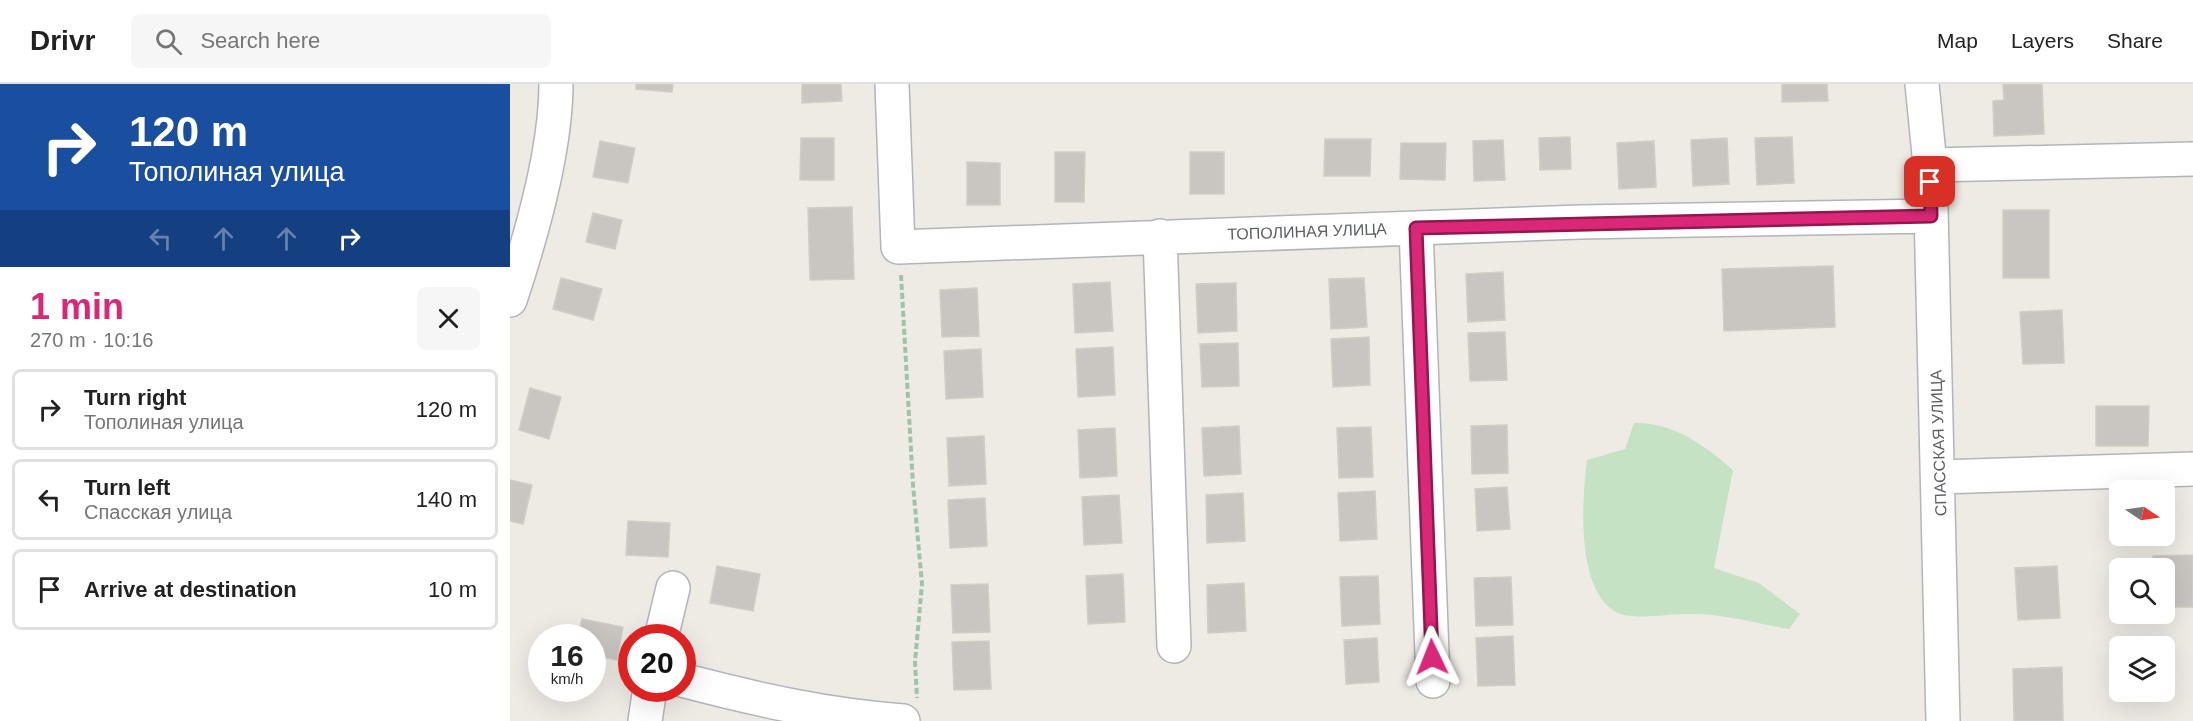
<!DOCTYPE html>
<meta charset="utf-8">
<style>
body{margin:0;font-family:Arial,sans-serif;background:#f6f6f6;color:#222;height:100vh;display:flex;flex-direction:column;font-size:22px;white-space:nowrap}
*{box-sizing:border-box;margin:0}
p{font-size:20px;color:#767676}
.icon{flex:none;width:33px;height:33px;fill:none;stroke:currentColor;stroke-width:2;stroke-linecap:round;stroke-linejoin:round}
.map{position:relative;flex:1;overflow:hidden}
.drawer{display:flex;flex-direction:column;background:#fff;width:510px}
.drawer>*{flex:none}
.guide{background:#1a4fa0;color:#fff;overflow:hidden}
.needle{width:39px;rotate:103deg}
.fabs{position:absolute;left:1599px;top:396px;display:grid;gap:12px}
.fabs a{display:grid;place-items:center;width:66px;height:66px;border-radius:9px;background:#fff;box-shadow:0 6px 24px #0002;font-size:30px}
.speed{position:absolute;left:18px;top:540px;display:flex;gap:12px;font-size:30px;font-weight:700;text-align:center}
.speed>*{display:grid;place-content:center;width:78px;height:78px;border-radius:50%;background:#fff;box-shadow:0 6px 24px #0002;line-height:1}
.speed small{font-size:15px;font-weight:400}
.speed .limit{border:9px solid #d22;background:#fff;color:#111}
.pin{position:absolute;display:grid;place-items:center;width:51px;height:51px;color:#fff;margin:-26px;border-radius:12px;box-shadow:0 3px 9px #0006}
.me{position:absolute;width:66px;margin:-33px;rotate:358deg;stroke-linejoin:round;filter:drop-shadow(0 0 4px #0008)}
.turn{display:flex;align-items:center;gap:21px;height:126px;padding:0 30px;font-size:27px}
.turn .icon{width:78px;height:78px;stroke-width:2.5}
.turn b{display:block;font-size:42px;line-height:51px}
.lanes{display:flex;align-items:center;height:57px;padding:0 30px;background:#0003;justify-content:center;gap:30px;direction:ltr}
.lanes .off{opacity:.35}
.round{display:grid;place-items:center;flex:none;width:63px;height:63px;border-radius:9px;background:#f6f6f6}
.headline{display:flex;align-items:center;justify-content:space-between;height:102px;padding:0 30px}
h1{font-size:36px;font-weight:800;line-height:45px;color:#db2777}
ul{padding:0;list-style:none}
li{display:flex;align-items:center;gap:18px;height:81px;margin:0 12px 9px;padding:0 18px;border:3px solid #e0e0e0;border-radius:9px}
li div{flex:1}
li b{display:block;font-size:22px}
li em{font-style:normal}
header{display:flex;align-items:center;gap:36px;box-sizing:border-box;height:84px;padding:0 30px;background:#fff;border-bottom:2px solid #e0e0e0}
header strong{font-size:28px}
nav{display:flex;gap:33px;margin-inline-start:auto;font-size:21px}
.search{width:420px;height:54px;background:#f6f6f6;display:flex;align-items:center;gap:15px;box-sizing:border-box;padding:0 21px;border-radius:9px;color:#767676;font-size:22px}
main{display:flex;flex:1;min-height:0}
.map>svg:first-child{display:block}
</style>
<header>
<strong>Drivr</strong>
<div class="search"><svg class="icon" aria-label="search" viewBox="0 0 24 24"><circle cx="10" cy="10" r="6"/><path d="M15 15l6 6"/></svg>Search here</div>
<nav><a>Map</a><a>Layers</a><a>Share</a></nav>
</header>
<main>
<section class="drawer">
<div class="guide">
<div class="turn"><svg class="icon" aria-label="right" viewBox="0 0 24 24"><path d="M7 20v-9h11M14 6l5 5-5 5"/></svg><div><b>120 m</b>Тополиная улица</div></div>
<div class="lanes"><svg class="icon off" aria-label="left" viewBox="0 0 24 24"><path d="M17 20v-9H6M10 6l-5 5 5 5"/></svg><svg class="icon off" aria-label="ahead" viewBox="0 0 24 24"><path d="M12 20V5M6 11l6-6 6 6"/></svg><svg class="icon off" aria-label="ahead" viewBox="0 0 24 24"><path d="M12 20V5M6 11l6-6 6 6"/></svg><svg class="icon" aria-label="right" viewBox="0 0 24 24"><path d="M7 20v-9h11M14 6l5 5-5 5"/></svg></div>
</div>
<div class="headline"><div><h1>1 min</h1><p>270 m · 10:16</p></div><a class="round"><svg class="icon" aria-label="close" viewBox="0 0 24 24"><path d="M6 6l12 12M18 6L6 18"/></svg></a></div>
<ul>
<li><svg class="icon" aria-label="right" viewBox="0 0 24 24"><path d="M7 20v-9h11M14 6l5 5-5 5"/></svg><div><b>Turn right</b><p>Тополиная улица</p></div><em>120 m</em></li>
<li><svg class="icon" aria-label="left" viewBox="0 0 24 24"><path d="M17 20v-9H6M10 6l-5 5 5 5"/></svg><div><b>Turn left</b><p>Спасская улица</p></div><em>140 m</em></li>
<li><svg class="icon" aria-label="arrive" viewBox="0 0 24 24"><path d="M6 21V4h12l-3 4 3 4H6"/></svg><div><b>Arrive at destination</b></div><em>10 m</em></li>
</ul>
</section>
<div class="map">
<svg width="1683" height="637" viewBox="0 0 1683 637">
<rect width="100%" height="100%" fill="#eeebe5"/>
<!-- green -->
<path fill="#c6e2c4" d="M1124,339C1164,338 1194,361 1223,386L1204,484L1249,499L1290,530L1279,545C1248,540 1214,530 1183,530C1166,529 1128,535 1114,531C1064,517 1072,415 1077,376L1115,365Z"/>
<!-- building -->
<path fill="#c9c6c2" stroke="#d2cdc4" stroke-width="1.5" d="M126,0H163L162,8L126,5Z
M292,0H331L332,17L292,19Z
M1272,0H1317L1318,17L1272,18Z
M1493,0H1532L1534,50L1484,52L1483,17L1494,16Z
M1060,53L1061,85L1030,86L1029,54Z
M1282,53L1284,99L1247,101L1245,54Z
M291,54H324V96H290Z
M1217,54L1219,100L1183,102L1181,56Z
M815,55H861L860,92H814Z
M993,56L995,96L964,97L963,57Z
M90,57L125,64L118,99L83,93Z
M1144,57L1146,103L1109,105L1107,59Z
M891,59H936L935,96L890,95Z
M545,68H575L574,118H545Z
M680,68H714V110H680Z
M457,78L490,79V121H457Z
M342,123L344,195L300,196L298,124Z
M1493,126H1539V194H1493Z
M83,129L112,136L105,165L76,158Z
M1323,182L1325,243L1214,247L1212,185Z
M993,188L995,236L958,238L956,190Z
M51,194L92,205L83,236L43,225Z
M854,194L857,243L821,245L819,195Z
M600,198L603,247L565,249L563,200Z
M726,199L727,247L688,249L686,200Z
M467,204L469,252L432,253L430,206Z
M1552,226L1554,279L1513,280L1510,228Z
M995,248L997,296L960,297L958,249Z
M859,253L860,301L823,303L821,255Z
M728,259L729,302L692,303L690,260Z
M603,263L605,311L568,313L566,265Z
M471,265L473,313L436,315L434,267Z
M20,304L51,313L39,355L9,346Z
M1586,322H1639L1638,362H1586Z
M997,341L998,389L962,390L961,342Z
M729,342L731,390L694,392L692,344Z
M861,343L863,393L829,394L827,344Z
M605,344L607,392L570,394L568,346Z
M474,352L476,400L439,402L437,354Z
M0,396L22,401L13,440L0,437Z
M997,403L1000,445L967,447L965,405Z
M865,407L867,455L830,457L828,409Z
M733,409L735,457L697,459L696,411Z
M609,411L612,459L574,461L572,413Z
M475,414L477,462L440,464L438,416Z
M118,437L160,439L158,473L116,471Z
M1683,471V523H1654V484H1643V472Z
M207,482L250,490L243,527L200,519Z
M1547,482L1550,534L1508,536L1505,484Z
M613,490L615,538L578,540L576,492Z
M868,492L870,540L832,542L830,493Z
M1001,493L1003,541L966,542L964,494Z
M734,499L736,547L698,549L697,501Z
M478,500L480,548L443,549L441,501Z
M72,535L113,543L107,576L82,571V554H68Z
M1003,552L1005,601L968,602L966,554Z
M867,554L869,598L836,600L834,556Z
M479,557L481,605L444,606L442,558Z
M1552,583L1553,637H1504L1503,585Z"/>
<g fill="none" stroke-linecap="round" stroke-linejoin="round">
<defs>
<path id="minor" d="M382,0L388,163L1070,138L1421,132
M1412,0L1420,81L1433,637
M1420,81L1683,75
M906,144L923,597
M650,152L664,562
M0,216C21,153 46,65 46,0
M1429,393L1683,385
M151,554L163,504
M172,596C249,616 314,631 393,637
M135,637L140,604"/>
</defs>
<!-- minor casing -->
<use href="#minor" stroke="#b2b5b8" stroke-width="36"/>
<!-- path -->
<path stroke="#9ec3a6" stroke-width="4" stroke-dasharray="6 3" stroke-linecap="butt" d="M391,191L403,401L412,500L405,578L407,614"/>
<!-- minor -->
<use href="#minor" stroke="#fff" stroke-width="33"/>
</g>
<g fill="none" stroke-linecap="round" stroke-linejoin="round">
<defs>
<path id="route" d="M922,573L906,144L1421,132L1420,98"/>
</defs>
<!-- route casing -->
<use href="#route" stroke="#8e194d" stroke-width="15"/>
<!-- route -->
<use href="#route" stroke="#db2777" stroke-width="10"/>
</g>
<g text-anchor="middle" stroke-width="6" stroke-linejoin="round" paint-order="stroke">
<!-- street labels -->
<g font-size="16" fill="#5d6064" stroke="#fff">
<text transform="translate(797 147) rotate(-2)" y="6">ТОПОЛИНАЯ УЛИЦА</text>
<text transform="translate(1428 359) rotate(-92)" y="6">СПАССКАЯ УЛИЦА</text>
</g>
</g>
</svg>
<div class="fabs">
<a><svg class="needle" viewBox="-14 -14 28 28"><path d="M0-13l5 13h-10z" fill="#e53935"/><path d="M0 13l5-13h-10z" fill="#767676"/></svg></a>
<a><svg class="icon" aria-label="search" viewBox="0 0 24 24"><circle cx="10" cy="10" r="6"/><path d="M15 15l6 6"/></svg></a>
<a><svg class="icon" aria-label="layers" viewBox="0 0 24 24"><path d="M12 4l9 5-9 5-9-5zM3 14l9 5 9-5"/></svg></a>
</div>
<div class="speed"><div>16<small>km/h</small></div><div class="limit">20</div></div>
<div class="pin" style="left:1420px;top:98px;background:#d93025"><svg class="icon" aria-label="arrive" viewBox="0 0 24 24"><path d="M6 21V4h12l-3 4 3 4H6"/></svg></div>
<svg class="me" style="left:922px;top:573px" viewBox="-20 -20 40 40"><path d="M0-17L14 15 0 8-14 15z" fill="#db2777" stroke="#fff" stroke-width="4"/></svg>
</div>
</main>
